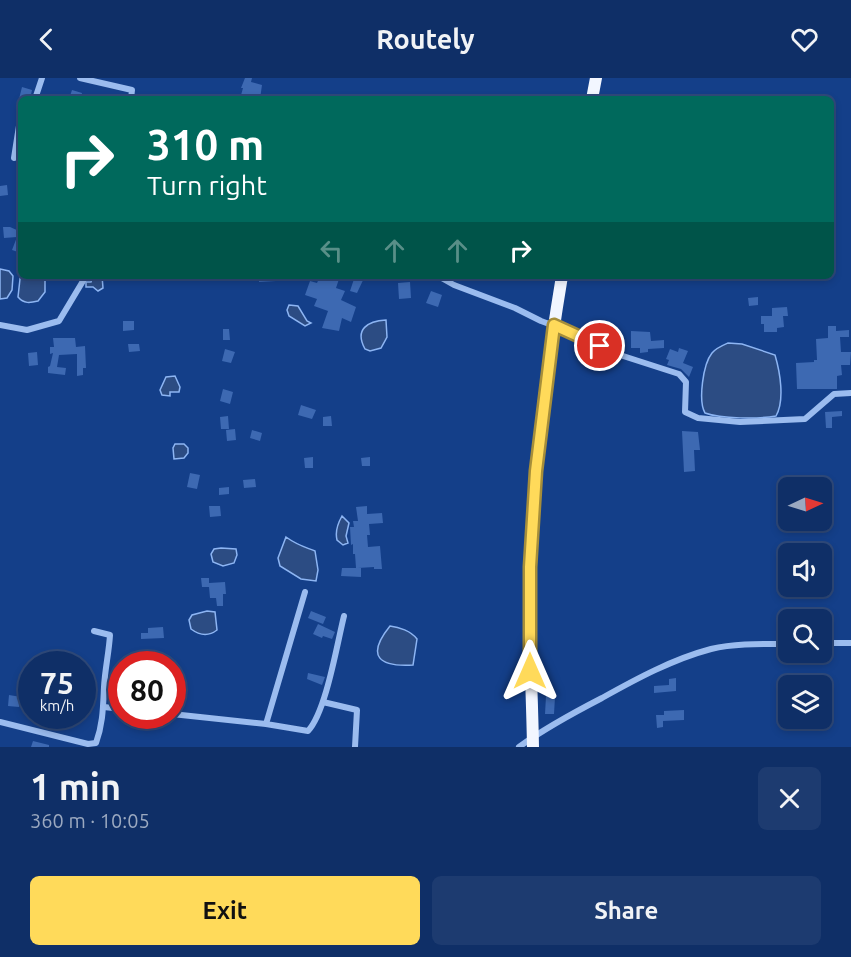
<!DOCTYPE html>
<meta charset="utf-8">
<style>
body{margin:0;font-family:Ubuntu,sans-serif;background:#1d3b70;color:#f1f3f6;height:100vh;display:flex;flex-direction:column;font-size:22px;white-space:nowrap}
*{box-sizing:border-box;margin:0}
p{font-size:20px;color:#9ba9c0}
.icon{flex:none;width:33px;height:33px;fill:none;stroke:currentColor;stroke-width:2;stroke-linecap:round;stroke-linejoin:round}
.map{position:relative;height:669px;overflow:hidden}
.details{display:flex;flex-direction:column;background:#0f2f67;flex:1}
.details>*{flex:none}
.top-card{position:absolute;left:18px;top:18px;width:816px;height:183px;border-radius:9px;box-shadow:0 3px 9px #0003,0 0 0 2px #2f4a7b;background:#00695c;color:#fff;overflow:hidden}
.needle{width:39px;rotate:86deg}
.fabs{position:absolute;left:778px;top:399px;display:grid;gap:12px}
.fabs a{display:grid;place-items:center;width:54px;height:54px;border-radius:9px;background:#0f2f67;box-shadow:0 3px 9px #0003,0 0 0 2px #2f4a7b;font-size:30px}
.speed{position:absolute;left:18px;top:573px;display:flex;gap:12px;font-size:30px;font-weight:700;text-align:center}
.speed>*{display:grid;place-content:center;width:78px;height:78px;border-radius:50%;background:#0f2f67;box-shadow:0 3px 9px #0003,0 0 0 2px #2f4a7b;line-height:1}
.speed small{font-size:15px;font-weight:400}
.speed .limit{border:9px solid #d22;background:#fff;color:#111}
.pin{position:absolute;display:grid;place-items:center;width:51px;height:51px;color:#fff;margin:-26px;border:3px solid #fff;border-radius:50%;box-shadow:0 2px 6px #0007}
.me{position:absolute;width:66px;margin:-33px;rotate:0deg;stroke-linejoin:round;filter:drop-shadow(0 0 4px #0008)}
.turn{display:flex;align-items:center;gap:21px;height:126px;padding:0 30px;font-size:27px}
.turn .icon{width:78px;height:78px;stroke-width:2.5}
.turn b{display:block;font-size:42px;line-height:51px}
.lanes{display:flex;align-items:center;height:57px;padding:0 30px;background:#0003;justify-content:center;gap:30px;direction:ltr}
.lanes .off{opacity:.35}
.round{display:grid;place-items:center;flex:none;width:63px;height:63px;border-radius:9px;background:#1d3b70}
.summary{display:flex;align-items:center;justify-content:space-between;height:102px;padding:0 30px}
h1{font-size:36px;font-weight:700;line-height:45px}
.primary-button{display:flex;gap:12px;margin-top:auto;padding:12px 30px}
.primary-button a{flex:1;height:69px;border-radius:9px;background:#ffda5a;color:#111;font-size:24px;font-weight:700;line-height:69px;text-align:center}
.primary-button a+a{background:#1d3b70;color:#f1f3f6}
header{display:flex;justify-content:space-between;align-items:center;height:78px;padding:0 30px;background:#0f2f67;font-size:27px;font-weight:700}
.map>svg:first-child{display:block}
</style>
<header><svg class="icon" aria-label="back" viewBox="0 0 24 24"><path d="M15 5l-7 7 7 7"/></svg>Routely<svg class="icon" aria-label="heart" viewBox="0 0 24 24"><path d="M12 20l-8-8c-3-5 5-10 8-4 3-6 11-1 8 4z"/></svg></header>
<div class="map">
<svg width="851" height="669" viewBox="0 0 851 669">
<rect width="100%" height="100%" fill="#143f89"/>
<!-- water -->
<path fill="#2c4c83" stroke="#8db5f3" stroke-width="1.5" d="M0,191L9,193L13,198L12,212L7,220L0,221Z
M21,192V198H45V214L38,223C30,225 24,226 18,219Z
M93,198H102L103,210L98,213L93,209H86V204H91Z
M289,227L298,228L307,243L311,245L305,248L289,238L287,232Z
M386,242L387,259L381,270L370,273L365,271C354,251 368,243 386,242Z
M728,265L742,266L775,277C780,294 785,322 776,338C759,341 721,341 705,335C698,323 703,286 712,275C716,270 721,268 728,265Z
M175,298L180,309L179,314H170V318L162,317L160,312L166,299Z
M175,366H184L188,370V375L184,380L174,381L173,370Z
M342,438L349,445L346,458L348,465L343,467L337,462C335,454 338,445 342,438Z
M286,459C297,467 302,468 315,473L318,492L316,503L301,501L280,488L278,480Z
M221,470L236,471L237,477L234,485L223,488L213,484L211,476L214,471Z
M207,533L215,534L217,552C208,559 199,557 191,551L189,542L192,537Z
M390,548C399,549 411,553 417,561L413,587C380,589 365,579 390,548Z"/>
<!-- building -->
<path fill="#3d69b2" d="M245,0H252L251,4L262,7L260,21H240L243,10H241Z
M22,9L32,12L30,21H19Z
M72,12L82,15L81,21H69Z
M7,107L8,117L0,118V108Z
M3,149H10L19,153L21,150V175L12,172L17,159L4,160Z
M259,198H276V203L259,204Z
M320,198H340L336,210L345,213L341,222L356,229L351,244L342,240L339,253L322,250L328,233L314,228L317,221L305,217L310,203L317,205Z
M347,198H365L357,215L350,213L354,201Z
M410,204L411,220L399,221L398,205Z
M431,213L442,217L438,229L426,225Z
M758,219V227L749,228L748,220Z
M787,229L788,238H783L784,249L777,250V254H764V246H761V238H772V230Z
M123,243H134V252L123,253Z
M828,248H836V253L849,252V259H840L841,274H851L850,287H841L842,297L837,298V311H797L796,285L814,284V282H817L816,261L828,260Z
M223,251H229L230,262H223Z
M631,253L650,254L651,263L664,262V270L648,271V274L640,275V270H631Z
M53,260H75L76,269L85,268L86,290H83V297L77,298V276L59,277L57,289L66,290L65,297L48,295V289L50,288L53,275L50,276V269H54Z
M128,266H139L140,273L129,274Z
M679,270L688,273L683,285L693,289L689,299L681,291L667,287L669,282L666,281L670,271L678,274Z
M225,271L235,274L231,285L222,283Z
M37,274L38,287L29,288L28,275Z
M223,311L233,314L230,326L220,323Z
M301,327L316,332L312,341L298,337Z
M842,333V338L832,339V350H826L825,334Z
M228,338L229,351H221L220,339Z
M331,338L332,348H323V339Z
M235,351L236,362L227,363L226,352Z
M252,352L262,355L260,363L250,360Z
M682,353L698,354L700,372H694L695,393L684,394Z
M313,379V390H305L304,380Z
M370,379V388H362L361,380Z
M190,395L200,397L197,411L187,409Z
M255,401L256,409L244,410L243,402Z
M229,409V416L219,417V410Z
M209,428H220L221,438L210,439Z
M367,428V436L382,435L383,445L369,446L370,457H367L368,469L380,468L382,491H374V489L358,490H361V499L341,498L342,490H356L355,476H353V466L351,467L350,449H354L353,443H358L356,429Z
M201,500H209V505L225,504L226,516H223V528H217L216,520H210L209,509H202Z
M311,533L326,539L323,546L308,540Z
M318,546L335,554L332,561L323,558L322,560L313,556Z
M163,549L164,560L141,561V555H148V550Z
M308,595L325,599L322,607L307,601Z
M676,600V613L654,615V608L669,607V601Z
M122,610V619H112L111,611Z
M9,617L21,619L19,629L8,628Z
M546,618L555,619L554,636H545Z
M684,632V642L663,643V649L657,650L656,637H664V633Z
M33,663L49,667V669H31Z"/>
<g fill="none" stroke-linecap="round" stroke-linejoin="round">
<!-- minor -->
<path stroke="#9bbcef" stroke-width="6" d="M80,0L132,12L131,21
M35,21L42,0
M14,80L21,35
M438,198L454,207L515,230L541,243L571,254L620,277L679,296L686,304L685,334L698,340L740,344L805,341L834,316L851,315
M0,247L27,252L59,243L86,198
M822,565H851
M323,624L357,632L355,669
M104,629L122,631
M172,636L266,646L308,653C326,634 337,566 344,538
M0,644L88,666L96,665C103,646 103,629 104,609C105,591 109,574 110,557L94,553
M266,646L305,514
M519,669C545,650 573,635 602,620C636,601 673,581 711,571C736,565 763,566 789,566"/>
<!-- trunk -->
<path stroke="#f2f6ff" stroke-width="12" d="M592,21L596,0
M533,669C532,608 528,548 530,487C534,390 546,294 562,198"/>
</g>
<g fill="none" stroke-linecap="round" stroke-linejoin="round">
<defs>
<path id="route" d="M530,593V489L536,393L554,247L600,268"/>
</defs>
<!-- route casing -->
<use href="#route" stroke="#a68e3a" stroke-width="15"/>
<!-- route -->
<use href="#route" stroke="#ffda5a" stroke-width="10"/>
</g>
</svg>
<div class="fabs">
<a><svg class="needle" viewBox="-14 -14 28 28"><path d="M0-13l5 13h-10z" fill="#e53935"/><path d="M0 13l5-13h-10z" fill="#9ba9c0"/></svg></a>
<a><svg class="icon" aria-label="sound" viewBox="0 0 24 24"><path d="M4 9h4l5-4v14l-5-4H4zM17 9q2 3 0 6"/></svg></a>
<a><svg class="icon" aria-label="search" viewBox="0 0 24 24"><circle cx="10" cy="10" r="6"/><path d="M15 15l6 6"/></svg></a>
<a><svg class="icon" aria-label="layers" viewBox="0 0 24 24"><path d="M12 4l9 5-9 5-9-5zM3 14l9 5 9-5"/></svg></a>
</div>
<div class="speed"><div>75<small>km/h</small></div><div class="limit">80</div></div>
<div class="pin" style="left:600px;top:268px;background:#d93025"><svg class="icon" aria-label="arrive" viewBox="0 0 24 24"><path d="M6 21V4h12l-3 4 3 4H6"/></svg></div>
<svg class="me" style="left:530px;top:593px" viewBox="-20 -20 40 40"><path d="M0-17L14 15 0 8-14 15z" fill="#ffda5a" stroke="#fff" stroke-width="4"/></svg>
<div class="top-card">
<div class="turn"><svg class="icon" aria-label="right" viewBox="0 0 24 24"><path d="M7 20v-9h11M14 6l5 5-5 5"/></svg><div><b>310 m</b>Turn right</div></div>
<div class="lanes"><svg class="icon off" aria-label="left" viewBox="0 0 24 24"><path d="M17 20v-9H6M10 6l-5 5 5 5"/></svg><svg class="icon off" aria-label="ahead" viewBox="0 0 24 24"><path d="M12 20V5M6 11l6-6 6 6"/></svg><svg class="icon off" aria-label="ahead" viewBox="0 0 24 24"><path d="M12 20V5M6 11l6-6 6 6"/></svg><svg class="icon" aria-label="right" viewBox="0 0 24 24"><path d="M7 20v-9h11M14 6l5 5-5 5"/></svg></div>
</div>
</div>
<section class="details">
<div class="summary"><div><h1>1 min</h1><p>360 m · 10:05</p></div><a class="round"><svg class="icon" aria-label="close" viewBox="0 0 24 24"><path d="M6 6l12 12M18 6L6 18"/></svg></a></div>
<div class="primary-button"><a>Exit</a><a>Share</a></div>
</section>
